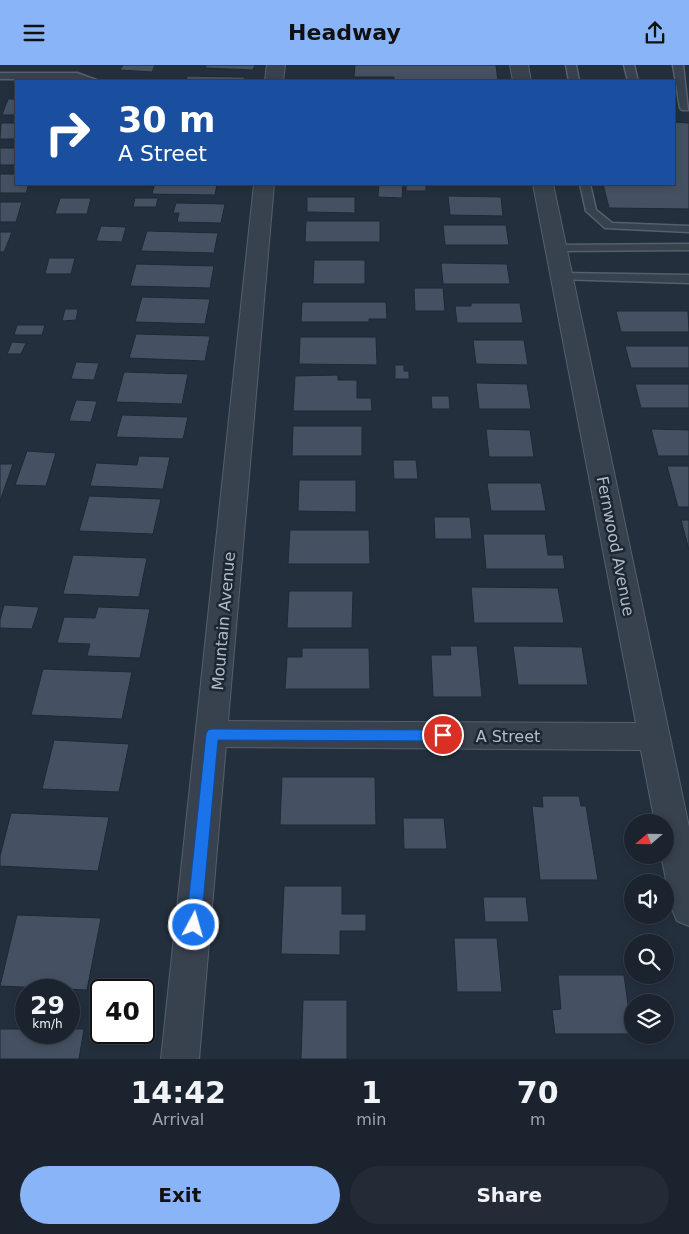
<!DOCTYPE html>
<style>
body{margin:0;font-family:"DejaVu Sans",sans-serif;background:#242b36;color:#f1f3f6;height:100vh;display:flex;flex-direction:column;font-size:19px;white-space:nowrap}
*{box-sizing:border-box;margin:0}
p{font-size:16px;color:#a0a4aa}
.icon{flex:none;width:28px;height:28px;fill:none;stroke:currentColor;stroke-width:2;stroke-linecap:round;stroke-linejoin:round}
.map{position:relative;height:994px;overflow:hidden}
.drawer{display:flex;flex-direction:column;background:#1b232e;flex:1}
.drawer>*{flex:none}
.banner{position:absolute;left:15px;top:15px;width:660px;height:105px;border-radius:0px;box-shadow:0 2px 8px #0003,0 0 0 1px #39404a;background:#1a4fa0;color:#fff;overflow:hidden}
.needle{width:32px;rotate:250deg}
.buttons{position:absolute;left:624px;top:749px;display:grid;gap:10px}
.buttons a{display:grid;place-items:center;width:50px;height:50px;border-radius:50%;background:#1b232e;box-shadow:0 2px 8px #0003,0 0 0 1px #39404a;font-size:25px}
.speed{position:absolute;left:15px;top:914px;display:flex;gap:10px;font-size:25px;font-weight:700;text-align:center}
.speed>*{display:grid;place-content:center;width:65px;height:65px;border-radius:50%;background:#1b232e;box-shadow:0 2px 8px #0003,0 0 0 1px #39404a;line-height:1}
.speed small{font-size:12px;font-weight:400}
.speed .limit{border:2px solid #111;border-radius:8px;background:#fff;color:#111}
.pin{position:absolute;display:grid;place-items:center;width:42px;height:42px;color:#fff;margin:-21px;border:2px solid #fff;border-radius:50%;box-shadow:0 1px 5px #0007}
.me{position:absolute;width:55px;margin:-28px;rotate:6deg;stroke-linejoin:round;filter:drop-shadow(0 0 4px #0008)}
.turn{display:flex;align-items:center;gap:18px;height:105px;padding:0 20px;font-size:22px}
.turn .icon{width:65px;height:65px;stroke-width:2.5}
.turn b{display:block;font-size:35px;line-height:42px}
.eta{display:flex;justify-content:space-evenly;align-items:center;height:85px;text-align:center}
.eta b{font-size:30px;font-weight:600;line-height:35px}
.action{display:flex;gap:10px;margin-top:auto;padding:10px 20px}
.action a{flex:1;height:58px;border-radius:30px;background:#8ab4f8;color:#111;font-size:20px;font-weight:600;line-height:58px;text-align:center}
.action a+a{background:#242b36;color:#f1f3f6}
header{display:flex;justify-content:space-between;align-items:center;height:65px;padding:0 20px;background:#8ab4f8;color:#111;font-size:22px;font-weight:600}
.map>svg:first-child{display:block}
</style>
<header><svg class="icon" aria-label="menu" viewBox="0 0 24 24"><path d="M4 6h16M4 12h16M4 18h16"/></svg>Headway<svg class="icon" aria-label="share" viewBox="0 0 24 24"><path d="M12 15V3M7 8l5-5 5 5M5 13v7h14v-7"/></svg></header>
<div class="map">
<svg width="689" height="994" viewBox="0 0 689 994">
<rect width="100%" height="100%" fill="#242f3e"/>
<!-- building -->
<path fill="#455162" stroke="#1f2835" d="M123,0H155L152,7L120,5Z
M206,0H255L253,5L205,3Z
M355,0H496L498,16L394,15V12H354Z
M187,11L245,12L244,16H186Z
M8,34H16V50H2Z
M674,57L689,58V144L609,143L603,119H674Z
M1,58H16V74H0Z
M0,83H16V100H0Z
M0,109H16V119H29L26,128H0Z
M142,119H217L215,130L152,129L154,121L142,120Z
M379,119H403L402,133L378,132Z
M406,120H426V126H406Z
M448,131L501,132L503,151L450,150Z
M307,132H355V148L307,147Z
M60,133H91L87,149H55Z
M135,133H158L156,142H133Z
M0,137H22L16,157H0Z
M176,138L225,139L221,158L177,157L179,148H173Z
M306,156H380V177H305Z
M443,160H506L509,180H445Z
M101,161L126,162L122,177L96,176Z
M147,166L218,168L214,188L141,186Z
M0,167H12L4,187H0Z
M49,193H75L71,209H45Z
M314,195H365V219H313Z
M441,198L507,199L510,219H443Z
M136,199L214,201L210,223L130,221Z
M414,223H443L445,246H415Z
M142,232L210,234L205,259L135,257Z
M302,237H386L387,254H369V257H301Z
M471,238H520L523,258H457L455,241H471Z
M65,244H78L76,255L62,256Z
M616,246H688L689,267H621Z
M17,260H45L42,270H14Z
M136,269L210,271L205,296L129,293Z
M300,272H376L377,300L299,299Z
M473,275H524L528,300L476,299Z
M12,277L26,278L21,289H7Z
M625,281H689V303H631Z
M76,297L99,298L94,315L71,314Z
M395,300H404V306H409V314H395Z
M124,307L188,309L182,339L116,337Z
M338,310V315H357V333H371L372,346H293L295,311Z
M476,318L527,319L531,344H479Z
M635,319H689V343H641Z
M431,331H449L450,344H432Z
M76,335L97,336L91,357L69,356Z
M122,350L188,352L183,374L116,372Z
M293,361H362V391H292Z
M486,364L530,365L534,392H489Z
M651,364L689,365V391H658Z
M27,386L56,388L46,421L15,420Z
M139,391L170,392L163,424L90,421L96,398L137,400Z
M393,395H416L418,414H394Z
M0,399H13L0,436Z
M667,401H689V442H678Z
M299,415H356V447L298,446Z
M487,418H541L546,446H491Z
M89,431L161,434L153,469L79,466Z
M434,452H470L472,474H435Z
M681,455H689V485Z
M290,465H369L370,499H288Z
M483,469H545L548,490H563L565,504H486Z
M73,490L147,493L139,532L63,529Z
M471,522L558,523L564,558H474Z
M289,526H353L352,563H287Z
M4,540L39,542L32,564L0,563V555Z
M98,542L150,544L140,593L87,591L90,579L57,578L64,552L95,553Z
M450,581H477L482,632H433L431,590H451Z
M513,581L582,582L588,620H518Z
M302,583H369L370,624H285L287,592H302Z
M43,604L132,607L122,654L31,650Z
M54,675L129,679L119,727L42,724Z
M282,712H375L376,760H280Z
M542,731H579L581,741H586L598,815H540L532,741L543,742Z
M11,748L109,752L98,806L0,801V791Z
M403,753H444L447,784H404Z
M284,821H342V849H366V866H340V890L281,889Z
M483,832H526L529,857H485Z
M17,850L101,853L87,925L0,921Z
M454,873H497L502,927H457Z
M558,910H624L632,969H555L552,945L561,944Z
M303,935H347V994H301Z
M0,964H26V968H69V964H84L79,994H0Z"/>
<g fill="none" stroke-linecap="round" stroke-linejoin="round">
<defs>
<path id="service" d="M566,0H576L579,16H569Z
M624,0H634L638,16H628Z
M673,0H683L688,45H682L680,43Z
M0,8H77L99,16H85L76,14H0Z
M580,119H590L596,145L612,158L689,161V167L605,163L586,146Z
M689,179V185L556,186L550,183L556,180Z
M562,208L689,210V218L558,214L556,212Z"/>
<path id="minor" d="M510,0H528L531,16H513Z
M533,119H553L689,762V861L677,856L672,844L661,790H665V758H655L641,685L212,682L201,679L196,669L201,659L212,656L636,658Z"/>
<path id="tertiary" d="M267,0H285L283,16H265Z
M254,119H274L199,994H161Z"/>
</defs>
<!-- service casing -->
<use href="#service" stroke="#565f6c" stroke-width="3"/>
<!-- minor casing -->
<use href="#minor" stroke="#565f6c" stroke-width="2"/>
<!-- tertiary casing -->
<use href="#tertiary" stroke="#565f6c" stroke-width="2"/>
<!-- service -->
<use href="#service" fill="#38414e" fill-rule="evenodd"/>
<!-- minor -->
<use href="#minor" fill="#38414e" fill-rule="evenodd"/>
<!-- tertiary -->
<use href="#tertiary" fill="#38414e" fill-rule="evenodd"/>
</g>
<!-- route -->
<path fill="#1a73e8" stroke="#114b97" d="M212,664L443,665L448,667L449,670L448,674L443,676L218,675L201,860L199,865L194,867L188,865L186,860L206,669L208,665Z"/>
<g text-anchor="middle" stroke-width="5" stroke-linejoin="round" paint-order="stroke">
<!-- street labels -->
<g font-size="16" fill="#b4bcc9" stroke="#1d2633">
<text transform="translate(616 481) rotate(79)" y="6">Fernwood Avenue</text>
<text transform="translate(223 556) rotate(-85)" y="6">Mountain Avenue</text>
<text x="508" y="677">A Street</text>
</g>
</g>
</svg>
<div class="buttons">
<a><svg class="needle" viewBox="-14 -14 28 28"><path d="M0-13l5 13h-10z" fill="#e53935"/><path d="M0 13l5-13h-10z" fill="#a0a4aa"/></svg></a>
<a><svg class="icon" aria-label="sound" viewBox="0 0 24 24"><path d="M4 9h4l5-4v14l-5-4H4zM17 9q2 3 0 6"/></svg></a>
<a><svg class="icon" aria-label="search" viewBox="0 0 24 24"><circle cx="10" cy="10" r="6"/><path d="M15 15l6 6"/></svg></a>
<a><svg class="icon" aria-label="layers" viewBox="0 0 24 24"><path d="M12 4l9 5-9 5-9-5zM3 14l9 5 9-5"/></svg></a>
</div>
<div class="speed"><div>29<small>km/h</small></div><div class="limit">40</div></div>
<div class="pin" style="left:443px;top:670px;background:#d93025"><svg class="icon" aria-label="arrive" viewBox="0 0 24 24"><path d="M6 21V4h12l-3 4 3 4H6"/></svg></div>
<svg class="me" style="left:194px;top:860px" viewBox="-20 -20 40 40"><circle r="17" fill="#1a73e8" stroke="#fff" stroke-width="3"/><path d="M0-11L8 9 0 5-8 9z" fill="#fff"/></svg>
<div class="banner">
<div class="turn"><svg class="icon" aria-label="right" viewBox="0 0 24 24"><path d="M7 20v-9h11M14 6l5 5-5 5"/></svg><div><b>30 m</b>A Street</div></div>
</div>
</div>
<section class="drawer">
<div class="eta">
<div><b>14:42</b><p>Arrival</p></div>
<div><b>1</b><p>min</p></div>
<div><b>70</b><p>m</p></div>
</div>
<div class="action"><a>Exit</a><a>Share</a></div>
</section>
